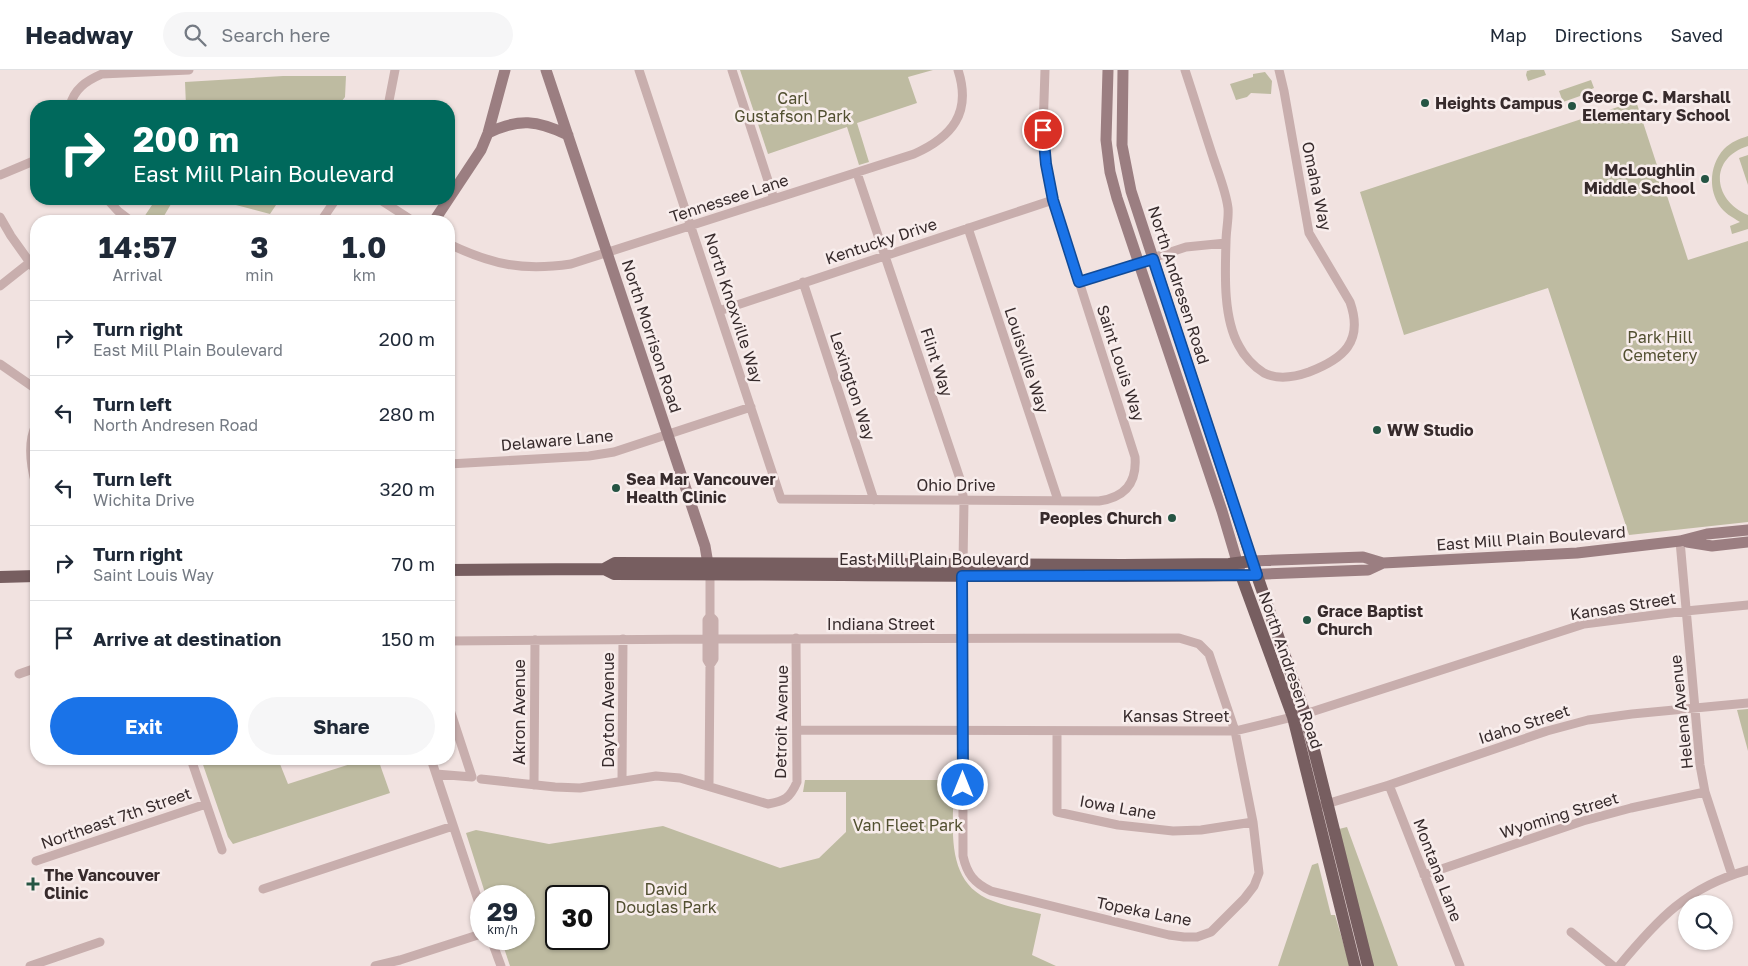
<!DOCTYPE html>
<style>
body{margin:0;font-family:"Golos Text",sans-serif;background:#f6f6f7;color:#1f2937;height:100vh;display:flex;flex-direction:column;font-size:19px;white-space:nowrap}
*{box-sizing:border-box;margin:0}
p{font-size:16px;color:#747a83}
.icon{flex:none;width:28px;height:28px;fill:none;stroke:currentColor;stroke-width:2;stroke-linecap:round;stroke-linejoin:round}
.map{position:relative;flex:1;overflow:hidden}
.sheet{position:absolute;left:30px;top:145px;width:425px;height:550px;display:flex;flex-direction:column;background:#fff;border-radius:20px;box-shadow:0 1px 4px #0004}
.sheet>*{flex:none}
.banner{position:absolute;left:30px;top:30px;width:425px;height:105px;border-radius:20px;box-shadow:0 1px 4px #0004;background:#00695c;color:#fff;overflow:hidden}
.tools{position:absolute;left:1678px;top:825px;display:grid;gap:10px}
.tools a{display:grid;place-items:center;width:55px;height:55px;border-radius:50%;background:#fff;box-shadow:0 1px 4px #0004;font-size:25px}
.speed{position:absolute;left:470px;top:815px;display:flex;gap:10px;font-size:25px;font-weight:700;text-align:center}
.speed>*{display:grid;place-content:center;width:65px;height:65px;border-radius:50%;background:#fff;box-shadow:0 1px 4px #0004;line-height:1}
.speed small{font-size:12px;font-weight:400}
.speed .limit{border:2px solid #111;border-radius:8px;background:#fff;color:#111}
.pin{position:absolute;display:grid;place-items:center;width:42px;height:42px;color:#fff;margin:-21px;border:2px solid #fff;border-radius:50%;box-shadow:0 1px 5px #0007}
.me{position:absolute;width:55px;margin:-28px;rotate:0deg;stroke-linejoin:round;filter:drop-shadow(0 0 4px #0008)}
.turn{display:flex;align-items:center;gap:18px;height:105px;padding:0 20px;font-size:22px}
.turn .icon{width:65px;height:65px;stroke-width:2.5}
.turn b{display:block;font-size:35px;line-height:42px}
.eta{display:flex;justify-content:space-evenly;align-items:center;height:85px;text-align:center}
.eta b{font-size:30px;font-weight:700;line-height:35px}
.button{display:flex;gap:10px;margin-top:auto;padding:10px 20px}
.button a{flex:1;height:58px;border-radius:30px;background:#1a73e8;color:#fff;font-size:20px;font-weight:700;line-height:58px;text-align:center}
.button a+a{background:#f6f6f7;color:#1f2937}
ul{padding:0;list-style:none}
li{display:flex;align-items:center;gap:15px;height:75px;padding:0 20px;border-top:1px solid #e0e1e3}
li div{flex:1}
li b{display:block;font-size:19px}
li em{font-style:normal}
header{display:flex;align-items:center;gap:30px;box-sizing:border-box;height:70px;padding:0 25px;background:#fff;border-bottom:1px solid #e0e1e3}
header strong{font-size:24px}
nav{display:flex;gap:28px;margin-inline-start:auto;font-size:18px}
.search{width:350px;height:45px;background:#f6f6f7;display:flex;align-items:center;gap:12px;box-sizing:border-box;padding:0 18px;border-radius:28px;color:#747a83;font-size:19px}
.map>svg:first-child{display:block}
</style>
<header>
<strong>Headway</strong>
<div class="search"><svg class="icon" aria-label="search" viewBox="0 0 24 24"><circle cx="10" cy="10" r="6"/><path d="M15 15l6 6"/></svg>Search here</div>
<nav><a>Map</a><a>Directions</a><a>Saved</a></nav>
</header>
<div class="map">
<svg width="1748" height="896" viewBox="0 0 1748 896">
<rect width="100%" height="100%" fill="#f1e2e0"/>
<!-- green -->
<path fill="#bebba1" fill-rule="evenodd" d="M740,0H933L908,7L917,33L857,53L869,92L859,95L847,57L768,84Z
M1531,0H1544L1546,5L1528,11L1526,5L1527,1Z
M1265,2L1272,11L1271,24L1251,23L1247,27L1236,30L1230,14L1253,7V4Z
M283,6H346L345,27L338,36H186L185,12Z
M1591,10L1594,18L1584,22L1583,25L1563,32L1559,21Z
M1636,31L1688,190L1748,171V452L1629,465L1548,218L1404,265L1360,122Z
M1748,66V76C1709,88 1712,130 1748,145V159L1732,164L1730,156L1740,152C1732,147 1724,143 1719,135C1708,118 1710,94 1724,79C1731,72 1739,69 1748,66Z
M1748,85V115L1739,88Z
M156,129H174L161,151L142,150Z
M213,129H280L270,144Z
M1748,639V681L1737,640Z
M201,689H278L288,714L366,689H378L390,723L233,774L228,767Z
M805,710H954C954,753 942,813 993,831C1008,837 1025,840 1041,844L1032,885L1056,896H510L501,869H524V826H486L466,763L476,760L549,774L663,756L780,798L819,788L846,762V722H803ZM599,826V869H556V826Z
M1347,757L1398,896H1372L1339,759Z
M1318,793L1331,845H1335L1350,896H1278L1312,795Z"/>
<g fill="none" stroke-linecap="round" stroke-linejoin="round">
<!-- street -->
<path stroke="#c8aead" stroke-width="9" d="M639,0L781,429L1099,431C1125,427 1137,413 1135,387L1053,130L1046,93L1043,60L1045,0
M732,0L774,129
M1185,0C1195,30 1204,60 1214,90C1219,105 1226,122 1228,138C1229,148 1226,160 1226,172C1225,203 1223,248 1239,276C1244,286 1254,297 1264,303C1278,310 1295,307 1309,302C1343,289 1364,272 1350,232L1309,163L1284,21L1279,0
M70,36C74,19 86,11 102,4L189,0
M388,36L395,0
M857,103L960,409L964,431L963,494
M0,105L36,90
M107,129L118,141L131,151
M379,129L413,151
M0,147L11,166L36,201
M321,151L336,129
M968,158L1058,430
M449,174C493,195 523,201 571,194L914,84C952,67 972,43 958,0
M803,212L874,430
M1079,212L1186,177L1226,173
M0,216L29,193
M719,241L1053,130
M0,294L36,319
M36,355C27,373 31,397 36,415
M449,394L589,386L614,382L751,337
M1680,471L1700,695L1705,722L1732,805
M710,505V546L707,550V590L710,595
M713,569L1179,568L1199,574L1209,584L1235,661L1253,752L1259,803L1254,816L1244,829L1211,862L1197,867H1184L1169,865L991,821C974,813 967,804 963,786C963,693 963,599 962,506
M449,571L707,569
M19,604L36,598
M797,660L1235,661L1305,644L1584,554L1686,541L1748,535
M1057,662V742L1118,755L1173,761L1201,760L1253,752
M191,689L222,780
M431,689L481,839
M436,704L472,707L449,637
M481,709L555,717L580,718L656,706L680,708L768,734C785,731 790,728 797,712L796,568
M622,711L623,569
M534,715L535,570
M709,715L710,595L714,589V550L710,546
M1389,715L1460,896
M1323,735L1389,715L1547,661L1588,650L1632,644L1748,633
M36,791L206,734
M1424,805L1583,751L1631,738L1705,722
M263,819L453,756
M1571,862L1613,896
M491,869L501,896
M30,896L100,872
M375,896L400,890L481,864
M1619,896C1658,849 1687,817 1748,800"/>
<!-- secondary -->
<path stroke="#9b7e81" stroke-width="11" d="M546,0L705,476L709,500
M1108,0L1106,70L1110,102L1117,128L1222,441L1241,505L1368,500L1383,493
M1123,0L1122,75L1131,121L1252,491L1363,487L1383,493L1577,483L1680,471L1707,464L1748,460
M488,63C519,48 537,50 568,65
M434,151L481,80L488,63L505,0
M1687,472L1712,476L1748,472"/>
<!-- primary -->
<path stroke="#775e60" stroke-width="12" d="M604,499L615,493L1123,495L1229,494L1252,491L1305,644L1368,896
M449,500L604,499L614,504C823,504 1032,508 1241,505L1293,647L1355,896
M0,507L36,506"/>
</g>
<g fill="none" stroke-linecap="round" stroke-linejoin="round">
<defs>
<path id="route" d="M963,715L962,506L1257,505L1153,189L1079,212L1053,130L1046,94L1043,60"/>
</defs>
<!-- route casing -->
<use href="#route" stroke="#114b97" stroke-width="12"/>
<!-- route -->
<use href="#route" stroke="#1a73e8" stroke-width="9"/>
</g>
<!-- markers -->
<g fill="#255443" stroke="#f8edec" stroke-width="2">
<circle cx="1425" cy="33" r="5"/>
<circle cx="1572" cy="36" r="5"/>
<circle cx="1705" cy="109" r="5"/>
<circle cx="1377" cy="360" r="5"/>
<circle cx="616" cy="418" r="5"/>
<circle cx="1172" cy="448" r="5"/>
<circle cx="1307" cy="550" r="5"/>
<path d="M30.5 806.5h5v5h5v5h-5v5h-5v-5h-5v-5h5z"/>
</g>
<g text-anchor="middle" stroke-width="5" stroke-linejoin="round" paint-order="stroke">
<!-- poi labels -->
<g font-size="16" font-weight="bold" fill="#372b2c" stroke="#f8edec" text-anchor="start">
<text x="1582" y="33">George C. Marshall<tspan x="1582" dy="18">Elementary School</tspan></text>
<text x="1435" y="39">Heights Campus</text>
<text x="1695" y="106" text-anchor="end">McLoughlin<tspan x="1695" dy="18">Middle School</tspan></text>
<text x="1387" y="366">WW Studio</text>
<text x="626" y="415">Sea Mar Vancouver<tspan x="626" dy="18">Health Clinic</tspan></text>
<text x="1162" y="454" text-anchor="end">Peoples Church</text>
<text x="1317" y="547">Grace Baptist<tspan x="1317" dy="18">Church</tspan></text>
<text x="44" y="811">The Vancouver<tspan x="44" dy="18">Clinic</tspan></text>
</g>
<!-- park labels -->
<g font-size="16" fill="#525031" stroke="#f8edec">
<text x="793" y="34">Carl<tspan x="793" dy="18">Gustafson Park</tspan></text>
<text x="1660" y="273">Park Hill<tspan x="1660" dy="18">Cemetery</tspan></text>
<text x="908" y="761">Van Fleet Park</text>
<text x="666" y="825">David<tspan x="666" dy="18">Douglas Park</tspan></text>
</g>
<!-- street labels -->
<g font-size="16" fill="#372b2c" stroke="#f8edec">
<text transform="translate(1317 116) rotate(78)" y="6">Omaha Way</text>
<text transform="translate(729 128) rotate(-18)" y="6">Tennessee Lane</text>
<text transform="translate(881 171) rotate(-18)" y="6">Kentucky Drive</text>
<text transform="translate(1179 215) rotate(72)" y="6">North Andresen Road</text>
<text transform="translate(734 238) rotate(72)" y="6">North Knoxville Way</text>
<text transform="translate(652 266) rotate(72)" y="6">North Morrison Road</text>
<text transform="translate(1027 290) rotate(72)" y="6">Louisville Way</text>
<text transform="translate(937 292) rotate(72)" y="6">Flint Way</text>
<text transform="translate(1121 293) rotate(72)" y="6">Saint Louis Way</text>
<text transform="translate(853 316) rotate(72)" y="6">Lexington Way</text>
<text transform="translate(557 370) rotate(-5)" y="6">Delaware Lane</text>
<text x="956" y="421">Ohio Drive</text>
<text transform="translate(1531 468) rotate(-4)" y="6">East Mill Plain Boulevard</text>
<text x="934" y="495">East Mill Plain Boulevard</text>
<text transform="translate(1623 536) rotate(-9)" y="6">Kansas Street</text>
<text x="881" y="560">Indiana Street</text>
<text transform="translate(1291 600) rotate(71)" y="6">North Andresen Road</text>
<text transform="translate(608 640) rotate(-90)" y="6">Dayton Avenue</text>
<text transform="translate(519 642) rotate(-90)" y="6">Akron Avenue</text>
<text transform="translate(1681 642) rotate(-96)" y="6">Helena Avenue</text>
<text x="1176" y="652">Kansas Street</text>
<text transform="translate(781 652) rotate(-89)" y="6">Detroit Avenue</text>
<text transform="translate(1524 654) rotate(-18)" y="6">Idaho Street</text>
<text transform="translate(1118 737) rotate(10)" y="6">Iowa Lane</text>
<text transform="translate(1559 745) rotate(-17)" y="6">Wyoming Street</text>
<text transform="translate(116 748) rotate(-19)" y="6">Northeast 7th Street</text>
<text transform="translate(1438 800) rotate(69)" y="6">Montana Lane</text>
<text transform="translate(1144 841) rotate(11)" y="6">Topeka Lane</text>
</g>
</g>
</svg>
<div class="tools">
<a><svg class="icon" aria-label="search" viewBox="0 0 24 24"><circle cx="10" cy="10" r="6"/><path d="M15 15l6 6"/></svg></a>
</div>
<div class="speed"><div>29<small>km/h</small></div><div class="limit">30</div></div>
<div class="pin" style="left:1043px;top:60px;background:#d93025"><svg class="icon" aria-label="arrive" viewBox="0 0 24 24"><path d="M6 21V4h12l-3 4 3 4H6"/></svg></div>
<svg class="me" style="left:963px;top:715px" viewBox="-20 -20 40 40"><circle r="17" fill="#1a73e8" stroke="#fff" stroke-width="3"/><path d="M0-11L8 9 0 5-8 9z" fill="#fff"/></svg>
<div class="banner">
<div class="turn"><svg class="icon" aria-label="right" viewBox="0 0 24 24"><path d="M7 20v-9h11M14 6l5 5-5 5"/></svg><div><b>200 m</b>East Mill Plain Boulevard</div></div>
</div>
<section class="sheet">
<div class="eta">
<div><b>14:57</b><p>Arrival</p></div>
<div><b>3</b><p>min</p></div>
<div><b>1.0</b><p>km</p></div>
</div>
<ul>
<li><svg class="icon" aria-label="right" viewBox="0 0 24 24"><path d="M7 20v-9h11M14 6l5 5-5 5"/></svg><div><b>Turn right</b><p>East Mill Plain Boulevard</p></div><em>200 m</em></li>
<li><svg class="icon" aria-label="left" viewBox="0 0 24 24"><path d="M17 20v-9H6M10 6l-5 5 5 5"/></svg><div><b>Turn left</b><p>North Andresen Road</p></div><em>280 m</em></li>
<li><svg class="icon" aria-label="left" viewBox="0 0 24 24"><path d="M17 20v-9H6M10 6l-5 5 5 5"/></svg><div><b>Turn left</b><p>Wichita Drive</p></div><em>320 m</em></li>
<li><svg class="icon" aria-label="right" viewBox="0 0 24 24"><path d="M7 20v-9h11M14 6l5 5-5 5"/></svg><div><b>Turn right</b><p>Saint Louis Way</p></div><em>70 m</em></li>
<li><svg class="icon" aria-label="arrive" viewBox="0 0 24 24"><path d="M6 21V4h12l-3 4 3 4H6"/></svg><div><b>Arrive at destination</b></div><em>150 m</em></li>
</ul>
<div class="button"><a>Exit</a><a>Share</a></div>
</section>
</div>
